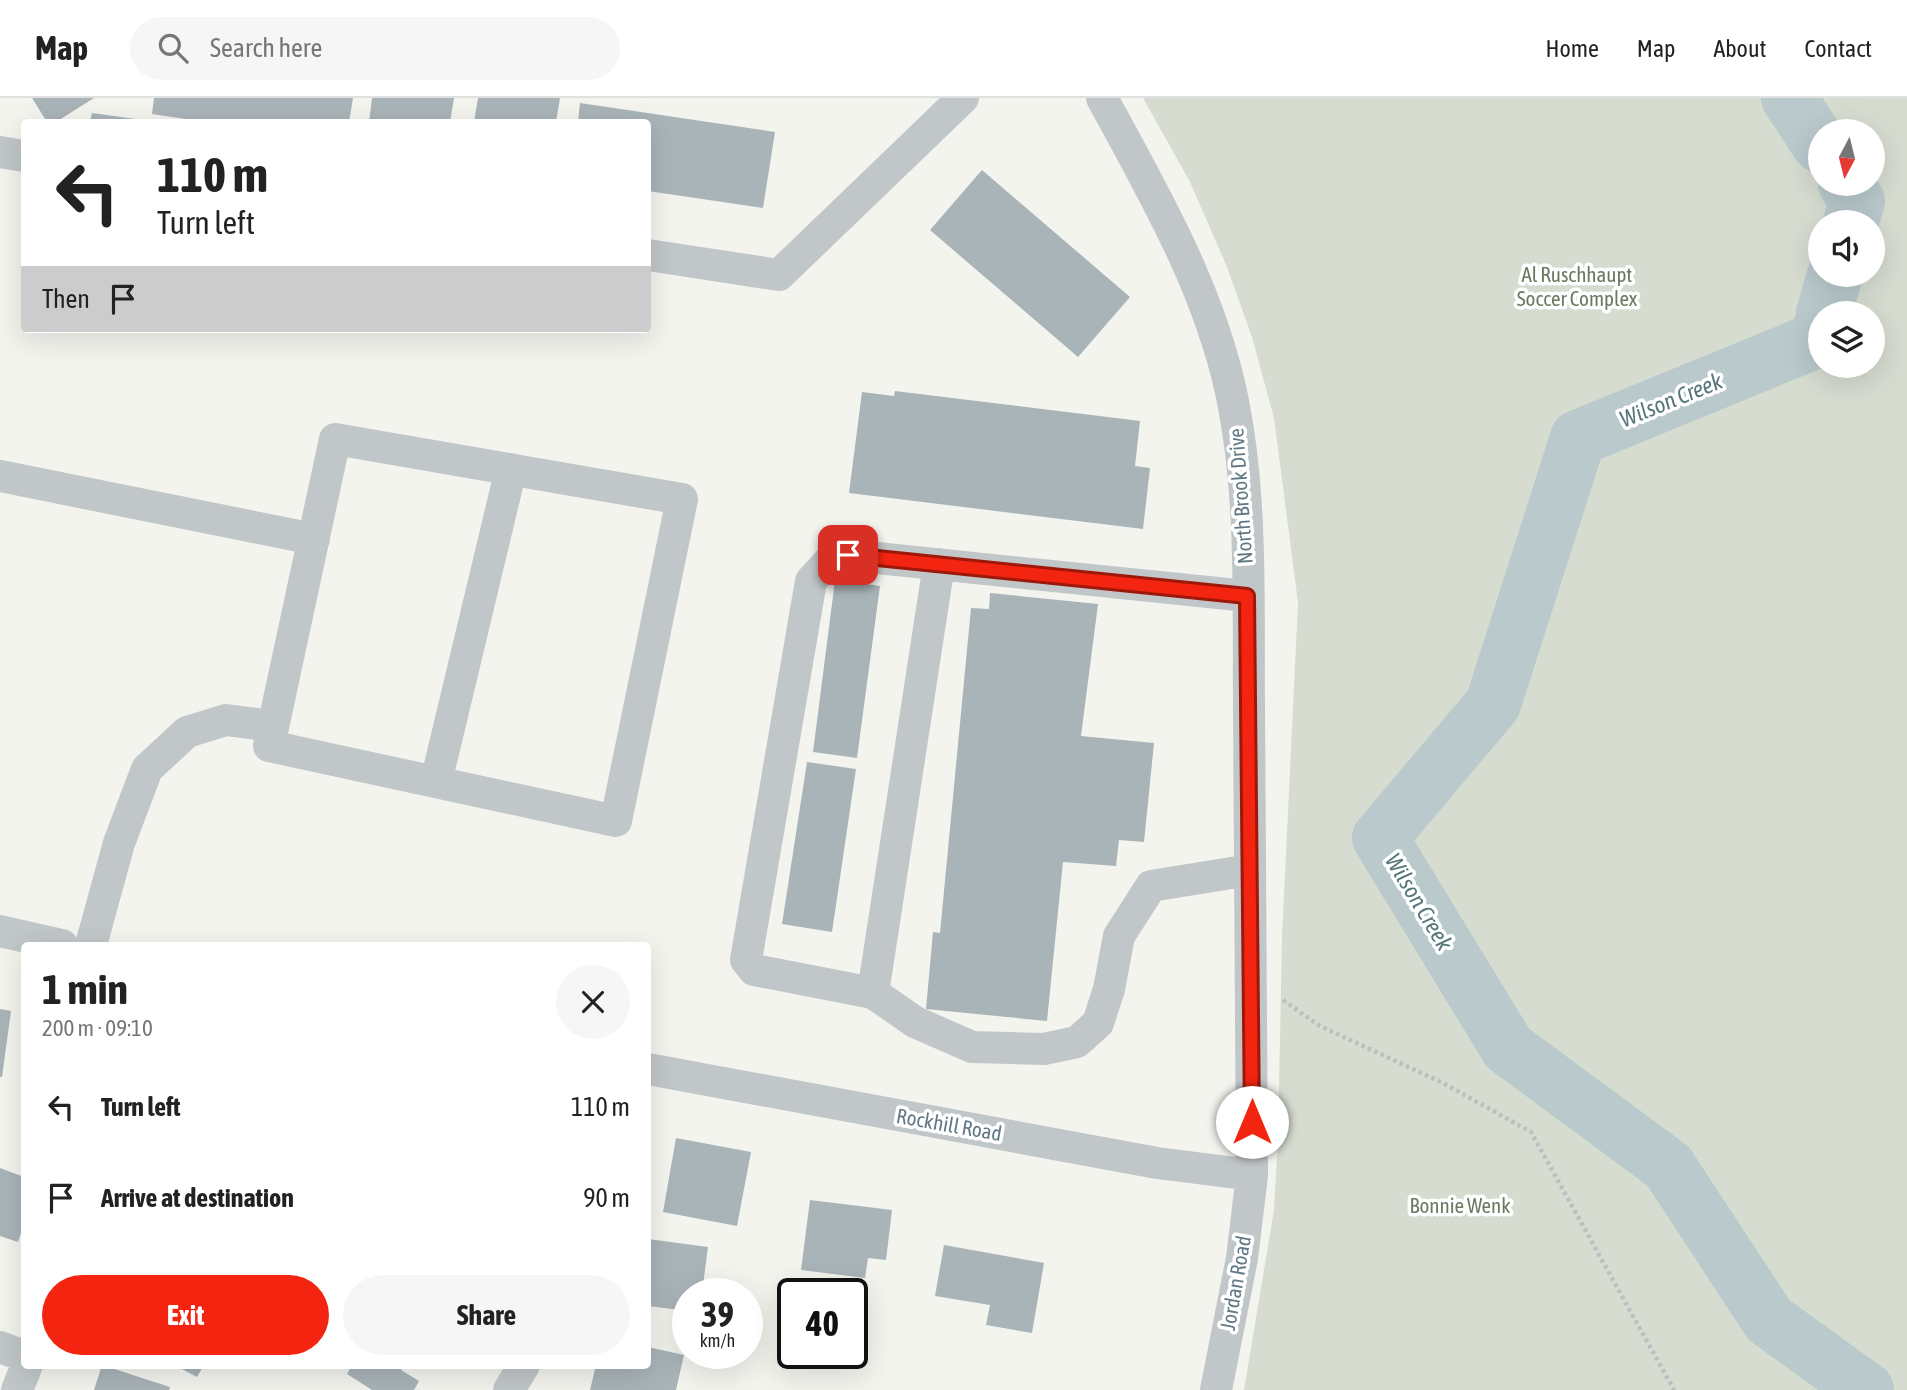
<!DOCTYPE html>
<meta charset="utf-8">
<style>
body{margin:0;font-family:"Asap Condensed",sans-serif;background:#f6f6f6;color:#222;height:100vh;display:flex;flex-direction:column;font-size:26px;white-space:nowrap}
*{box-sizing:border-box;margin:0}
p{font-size:23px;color:#767676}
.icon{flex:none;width:38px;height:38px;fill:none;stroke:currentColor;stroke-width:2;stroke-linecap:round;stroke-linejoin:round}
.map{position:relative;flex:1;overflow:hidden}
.side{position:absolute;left:21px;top:844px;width:630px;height:427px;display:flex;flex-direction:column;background:#fff;border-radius:7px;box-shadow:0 7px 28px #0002}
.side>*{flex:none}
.guide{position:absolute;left:21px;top:21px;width:630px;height:214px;border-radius:7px;box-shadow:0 7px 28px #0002;background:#fff;color:#222;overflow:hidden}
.needle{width:46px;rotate:187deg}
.tools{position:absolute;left:1808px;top:21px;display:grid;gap:14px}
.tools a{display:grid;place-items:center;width:77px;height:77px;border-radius:50%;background:#fff;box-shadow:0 7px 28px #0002;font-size:35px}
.speed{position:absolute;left:672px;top:1180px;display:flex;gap:14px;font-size:35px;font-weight:700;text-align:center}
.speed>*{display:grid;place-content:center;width:91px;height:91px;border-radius:50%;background:#fff;box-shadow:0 7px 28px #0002;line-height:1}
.speed small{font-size:18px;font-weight:400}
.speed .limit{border:4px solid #111;border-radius:10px;background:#fff;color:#111}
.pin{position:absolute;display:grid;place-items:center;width:60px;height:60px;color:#fff;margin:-30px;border-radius:14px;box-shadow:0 4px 10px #0006}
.me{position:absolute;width:77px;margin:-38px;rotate:0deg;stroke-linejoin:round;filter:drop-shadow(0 0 5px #0008)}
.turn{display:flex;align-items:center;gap:24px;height:147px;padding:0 21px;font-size:32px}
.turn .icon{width:91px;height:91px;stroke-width:2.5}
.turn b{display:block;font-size:49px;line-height:60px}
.then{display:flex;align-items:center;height:66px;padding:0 21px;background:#0003;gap:14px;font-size:26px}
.round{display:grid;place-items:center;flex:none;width:74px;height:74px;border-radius:37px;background:#f6f6f6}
.head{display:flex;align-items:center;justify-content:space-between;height:119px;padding:0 21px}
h1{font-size:42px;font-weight:700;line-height:52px}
.cta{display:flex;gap:14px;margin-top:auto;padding:14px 21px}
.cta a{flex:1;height:80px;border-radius:42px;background:#f32510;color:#fff;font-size:28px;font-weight:700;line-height:80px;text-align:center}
.cta a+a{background:#f6f6f6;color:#222}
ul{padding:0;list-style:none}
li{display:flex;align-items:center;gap:21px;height:91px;padding:0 21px}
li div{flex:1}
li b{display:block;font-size:26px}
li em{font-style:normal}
header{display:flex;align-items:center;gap:42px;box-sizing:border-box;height:98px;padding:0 35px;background:#fff;border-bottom:2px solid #e0e0e0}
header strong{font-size:33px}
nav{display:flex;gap:38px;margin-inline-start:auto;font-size:24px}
.search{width:490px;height:63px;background:#f6f6f6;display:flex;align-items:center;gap:18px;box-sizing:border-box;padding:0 24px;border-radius:38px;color:#767676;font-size:26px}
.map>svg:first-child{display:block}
</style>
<header>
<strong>Map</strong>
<div class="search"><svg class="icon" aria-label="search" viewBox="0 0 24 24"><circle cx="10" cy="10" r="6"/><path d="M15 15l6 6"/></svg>Search here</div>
<nav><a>Home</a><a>Map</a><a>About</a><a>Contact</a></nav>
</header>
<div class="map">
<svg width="1907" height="1292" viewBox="0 0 1907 1292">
<rect width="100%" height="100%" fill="#f4f4ef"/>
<!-- green -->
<path fill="#d6dcd0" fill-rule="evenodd" d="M1143,0H1907V1292H1244L1274,1112L1278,1040L1282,838L1298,505L1274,320L1252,239L1227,169L1190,84ZM1872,33V86H1820V33ZM1820,124H1872V177H1820ZM1820,215H1872V268H1820Z"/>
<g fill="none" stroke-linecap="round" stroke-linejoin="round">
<!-- river -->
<path stroke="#b9c9cc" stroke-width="56" d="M1789,0L1820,47
M1846,86L1857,103L1851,124
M1824,215L1835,177
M1820,231L1817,242L1578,340L1493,606L1380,740L1508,950L1668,1068L1769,1222L1866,1292"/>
</g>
<!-- building -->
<path fill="#a9b4b8" d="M32,0H94L56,24H47Z
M154,0H353L349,24H206L152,16Z
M372,0H454L450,24H369Z
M478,0H560L556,24H474Z
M580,5L775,34L763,110L648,93V24H578Z
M92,15L150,23V24H90Z
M982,72L1130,199L1078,259L930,132Z
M895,293L1140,323L1135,368L1150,370L1143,431L849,395L862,294L894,298Z
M835,482L880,488L857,660L813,654Z
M990,495L1098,506L1081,638L1154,645L1144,744L1119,742L1116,768L1063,764L1047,923L926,911L933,834L940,835L971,510L989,511Z
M807,664L856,671L832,834L782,826Z
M0,911L11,913L2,979H0Z
M676,1040L751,1054L737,1128L663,1114Z
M0,1070L24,1079V1126L18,1144L0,1138Z
M810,1102L892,1112L886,1162L868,1160L865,1180L801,1172Z
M648,1141L708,1149L702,1195H688V1213L648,1208Z
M944,1147L1044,1165L1032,1235L986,1227L990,1207L935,1198Z
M648,1249L684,1257L676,1292H590L596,1267H648Z
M102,1267L170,1289L169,1292H94Z
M174,1267H204L197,1279Z
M352,1267H404L401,1272L419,1283L414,1292H372L347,1276Z"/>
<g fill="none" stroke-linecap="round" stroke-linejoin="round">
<!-- path -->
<path stroke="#bcbfc1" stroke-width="4.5" stroke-dasharray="3.5 3.5" stroke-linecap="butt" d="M1283,902L1320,928L1443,985L1531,1034L1674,1292"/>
<!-- minor -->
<path stroke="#c1c6c9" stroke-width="32" d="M1102,0C1153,94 1208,188 1231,294C1253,396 1248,506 1249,610C1250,765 1251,921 1252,1077L1242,1160L1216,1292
M0,54L24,58
M648,157L779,177L963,0
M335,341L682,401L616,723L269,648Z
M0,378L314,441
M1247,498L848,457L832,460L811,483L746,862L754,872L873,895L915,924L972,949L1044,951L1077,944L1098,925L1109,891L1119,838L1151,788L1250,772
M436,684L511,371
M0,833L62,847
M91,847L119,745L147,671L187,634L226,622L273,628
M873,895L939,466
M648,971L1157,1065L1252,1077
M0,1249L24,1258
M17,1292L27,1267
M509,1292L524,1267"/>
</g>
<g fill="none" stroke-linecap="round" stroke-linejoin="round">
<defs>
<path id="route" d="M848,457L1247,498L1252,1024"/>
</defs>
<!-- route casing -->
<use href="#route" stroke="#9e180a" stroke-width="18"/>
<!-- route -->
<use href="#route" stroke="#f32510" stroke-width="12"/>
</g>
<g text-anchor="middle" stroke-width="7" stroke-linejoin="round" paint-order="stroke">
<!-- park labels -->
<g font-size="21" fill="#697a60" stroke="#fff">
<text x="1577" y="184">Al Ruschhaupt<tspan x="1577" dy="24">Soccer Complex</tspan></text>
<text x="1460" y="1115">Bonnie Wenk</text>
</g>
<!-- street labels -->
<g font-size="21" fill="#607984" stroke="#fff">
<text transform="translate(1241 398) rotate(-94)" y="7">North Brook Drive</text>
<text transform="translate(949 1027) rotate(10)" y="7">Rockhill Road</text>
<text transform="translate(1236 1185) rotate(-80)" y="7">Jordan Road</text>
</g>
<!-- water labels -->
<g font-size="23" font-style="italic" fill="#57767b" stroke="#fff">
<text transform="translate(1671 302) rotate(-22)" y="8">Wilson Creek</text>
<text transform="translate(1419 804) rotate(59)" y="8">Wilson Creek</text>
</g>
</g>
</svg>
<div class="tools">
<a><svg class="needle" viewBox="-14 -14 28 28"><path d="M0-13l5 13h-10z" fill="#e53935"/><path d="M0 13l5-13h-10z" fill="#767676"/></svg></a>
<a><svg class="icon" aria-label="sound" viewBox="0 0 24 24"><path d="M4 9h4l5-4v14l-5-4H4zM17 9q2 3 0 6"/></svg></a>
<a><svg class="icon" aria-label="layers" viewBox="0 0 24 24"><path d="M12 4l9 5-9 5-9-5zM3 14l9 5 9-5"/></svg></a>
</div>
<div class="speed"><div>39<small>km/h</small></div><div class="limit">40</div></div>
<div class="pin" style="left:848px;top:457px;background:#d93025"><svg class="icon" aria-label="arrive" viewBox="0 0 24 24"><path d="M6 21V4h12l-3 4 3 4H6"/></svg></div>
<svg class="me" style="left:1252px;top:1024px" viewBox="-20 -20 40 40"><circle r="19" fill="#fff"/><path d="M0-13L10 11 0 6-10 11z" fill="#f32510"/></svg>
<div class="guide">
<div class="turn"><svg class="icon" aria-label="left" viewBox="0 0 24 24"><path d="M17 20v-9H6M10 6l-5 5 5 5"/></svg><div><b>110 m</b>Turn left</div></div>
<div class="then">Then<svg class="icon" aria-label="arrive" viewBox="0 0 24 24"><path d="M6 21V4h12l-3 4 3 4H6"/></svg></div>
</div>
<section class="side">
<div class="head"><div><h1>1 min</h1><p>200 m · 09:10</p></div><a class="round"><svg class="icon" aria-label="close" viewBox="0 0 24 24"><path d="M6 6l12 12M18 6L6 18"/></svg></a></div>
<ul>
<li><svg class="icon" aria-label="left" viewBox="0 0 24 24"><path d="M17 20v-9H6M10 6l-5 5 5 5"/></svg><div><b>Turn left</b></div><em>110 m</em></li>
<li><svg class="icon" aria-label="arrive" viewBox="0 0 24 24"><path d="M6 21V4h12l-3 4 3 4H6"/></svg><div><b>Arrive at destination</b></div><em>90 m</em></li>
</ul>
<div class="cta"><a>Exit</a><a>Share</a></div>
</section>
</div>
